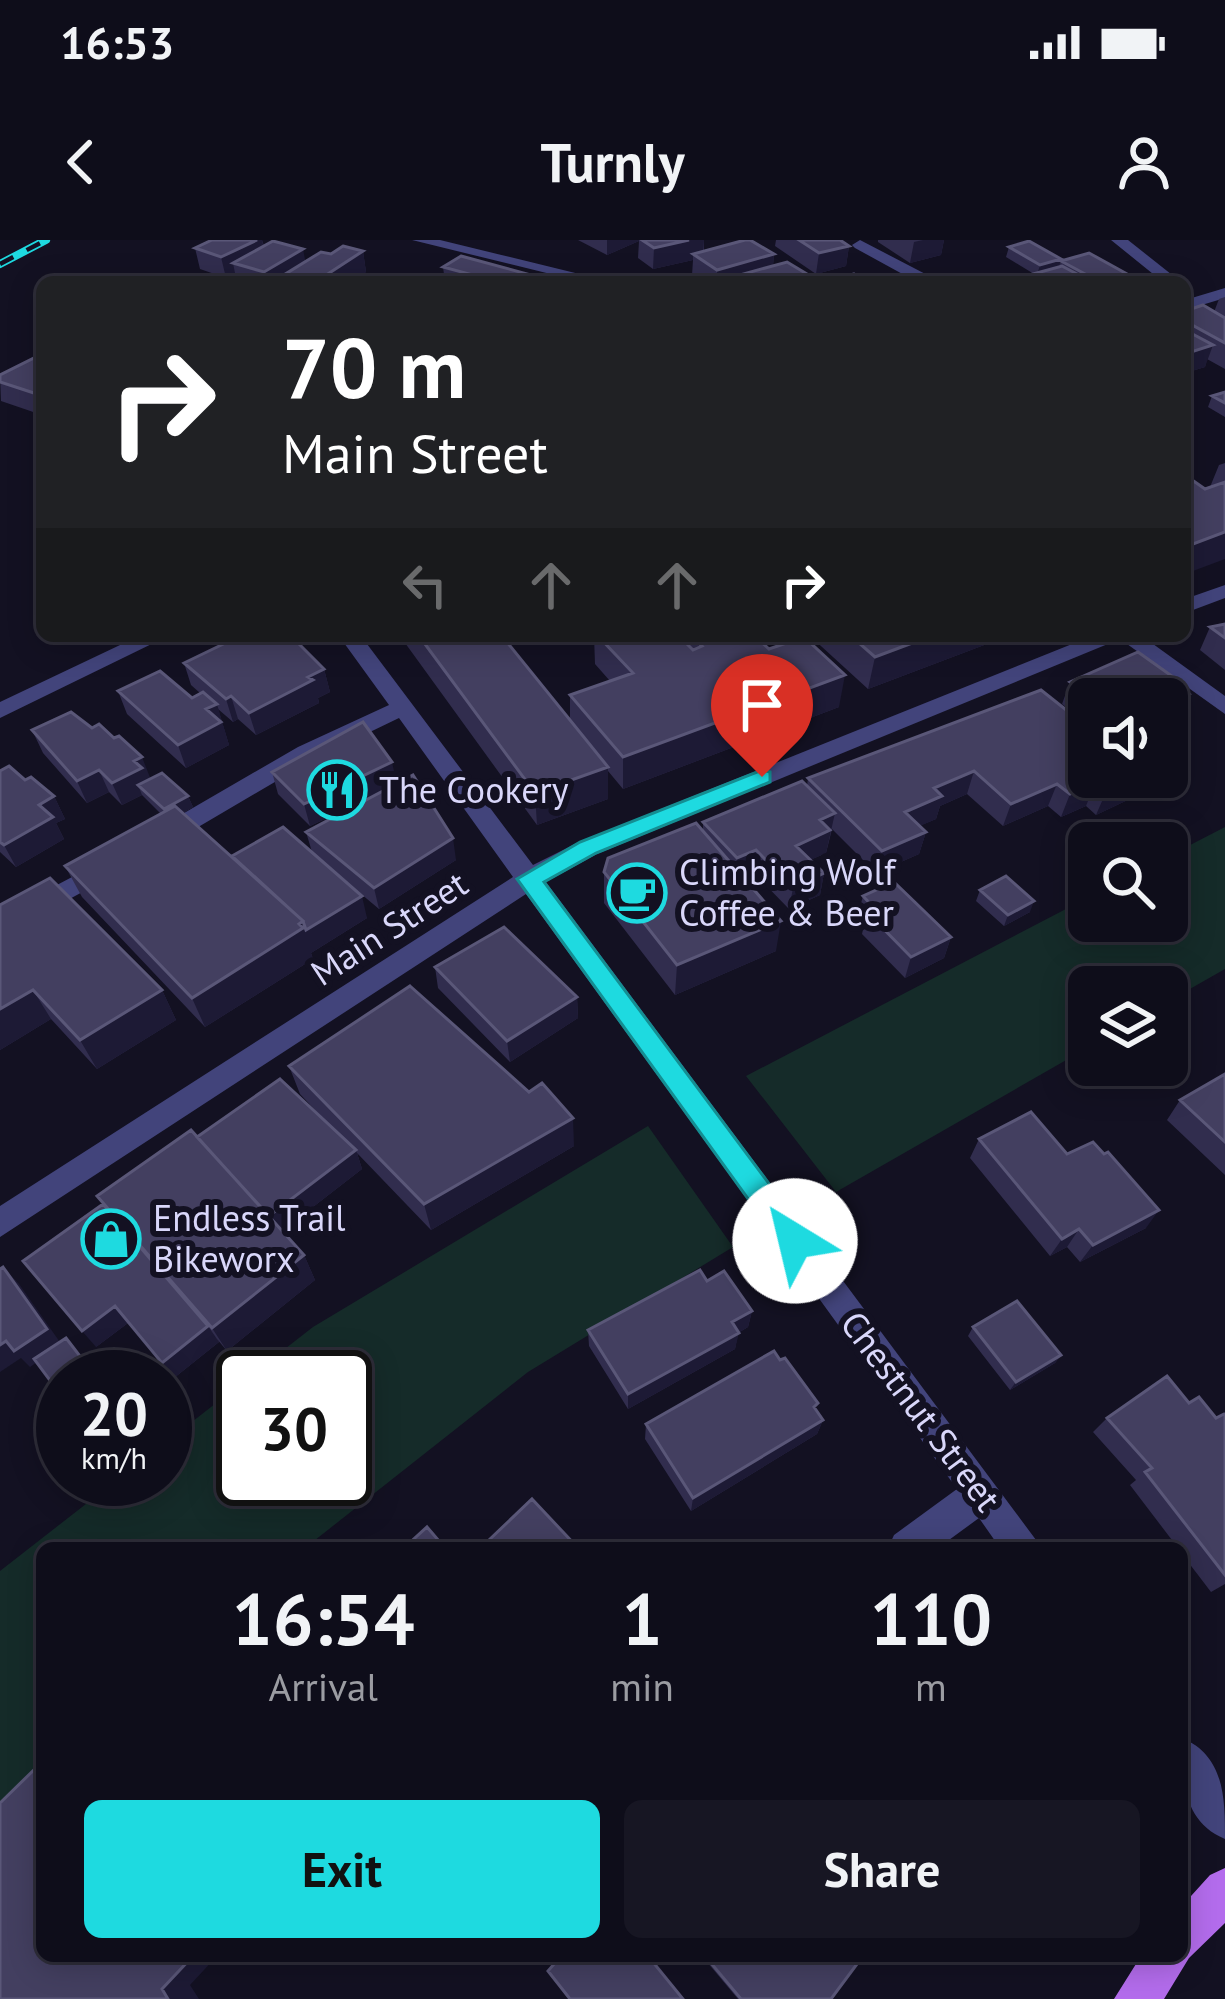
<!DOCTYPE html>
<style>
body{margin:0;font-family:"PT Sans",sans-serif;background:#171623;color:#f1f3f6;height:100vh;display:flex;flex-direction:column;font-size:45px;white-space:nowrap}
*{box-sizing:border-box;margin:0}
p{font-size:39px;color:#9b9ca2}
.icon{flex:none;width:66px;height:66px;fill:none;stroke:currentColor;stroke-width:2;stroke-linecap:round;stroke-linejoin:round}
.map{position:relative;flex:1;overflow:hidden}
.side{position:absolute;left:36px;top:1302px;width:1152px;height:420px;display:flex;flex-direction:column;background:#0e0d1a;border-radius:18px;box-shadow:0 6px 30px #0003,0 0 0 3px #2e2d39}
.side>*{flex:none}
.guide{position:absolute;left:36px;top:36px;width:1155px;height:366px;border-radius:18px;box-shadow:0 6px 30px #0003,0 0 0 3px #2e2d39;background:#202124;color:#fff;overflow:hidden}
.buttons{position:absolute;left:1068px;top:438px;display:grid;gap:24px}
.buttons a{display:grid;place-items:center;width:120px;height:120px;border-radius:18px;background:#0e0d1a;box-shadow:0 6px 30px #0003,0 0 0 3px #2e2d39;font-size:60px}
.speed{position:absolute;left:36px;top:1110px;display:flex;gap:24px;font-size:60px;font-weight:700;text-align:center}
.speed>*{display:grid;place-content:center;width:156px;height:156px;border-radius:50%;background:#0e0d1a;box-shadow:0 6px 30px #0003,0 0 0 3px #2e2d39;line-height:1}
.speed small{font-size:30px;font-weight:400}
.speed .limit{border:6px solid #111;border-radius:18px;background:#fff;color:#111}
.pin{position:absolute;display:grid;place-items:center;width:102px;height:102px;color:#fff;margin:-123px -51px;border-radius:50% 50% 50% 0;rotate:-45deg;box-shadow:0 0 12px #0007}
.pin .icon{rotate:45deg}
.me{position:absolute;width:132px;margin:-66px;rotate:324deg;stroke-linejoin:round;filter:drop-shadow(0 0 9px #0008)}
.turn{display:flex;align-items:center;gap:42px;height:252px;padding:0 48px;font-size:54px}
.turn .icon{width:156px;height:156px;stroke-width:2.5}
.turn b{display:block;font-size:84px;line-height:102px}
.lanes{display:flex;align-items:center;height:114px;padding:0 48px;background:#0003;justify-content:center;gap:60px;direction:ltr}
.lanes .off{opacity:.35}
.eta{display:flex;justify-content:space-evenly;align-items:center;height:204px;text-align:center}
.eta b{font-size:72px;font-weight:800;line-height:84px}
.primary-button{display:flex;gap:24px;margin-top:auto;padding:24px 48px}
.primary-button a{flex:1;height:138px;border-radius:18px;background:#1edae0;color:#111;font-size:48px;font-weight:800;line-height:138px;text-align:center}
.primary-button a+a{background:#171623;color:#f1f3f6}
.status{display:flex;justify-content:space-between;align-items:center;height:84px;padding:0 60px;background:#0e0d1a;direction:ltr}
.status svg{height:33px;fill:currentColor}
header{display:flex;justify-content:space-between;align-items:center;height:156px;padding:0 48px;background:#0e0d1a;font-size:54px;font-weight:800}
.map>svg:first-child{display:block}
</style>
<div class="status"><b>16:53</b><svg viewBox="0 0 49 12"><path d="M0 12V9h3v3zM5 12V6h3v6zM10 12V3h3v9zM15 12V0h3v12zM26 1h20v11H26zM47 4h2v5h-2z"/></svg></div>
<header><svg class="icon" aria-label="back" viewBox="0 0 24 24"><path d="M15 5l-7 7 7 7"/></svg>Turnly<svg class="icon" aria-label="person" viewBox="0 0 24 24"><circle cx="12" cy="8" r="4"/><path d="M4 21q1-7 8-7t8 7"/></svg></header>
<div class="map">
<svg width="1225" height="1759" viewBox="0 0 1225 1759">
<rect width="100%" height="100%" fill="#131122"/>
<!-- green -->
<path fill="#152b29" d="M1225,587V729L1167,762V747H1089V807L836,952L746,836L1089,657V681H1167V617Z
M648,886L733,1007L528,1132L305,1308H42V1554L0,1599V1331L118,1239H165V1203L243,1142V1239H345V1137H249L313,1087Z"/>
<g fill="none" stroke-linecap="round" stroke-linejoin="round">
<!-- minor -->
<path fill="#42447b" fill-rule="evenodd" d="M412,0H440L612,42H583Z
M860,0L935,39L937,42H917L855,8L852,5Z
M1111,0H1128L1181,42H1163Z
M1225,48V58L1185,70V60Z
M1225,345V358L1185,373V359Z
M139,396H168L0,478V462Z
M339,396H361L533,625L579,602L1092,396H1142L1225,456V474L1120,399L597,614L546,642L1042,1308H1000L979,1278L938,1308H888L894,1295L957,1249L526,654L0,997V966L513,637L399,478L314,519L166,606H148L144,600L148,594L298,507L389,465Z
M110,617L119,620L123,626L119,632L0,697V675Z
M1182,1498C1225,1516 1225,1559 1225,1599C1182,1581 1182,1538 1182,1498Z"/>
<!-- major -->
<path fill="#b36cec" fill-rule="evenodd" d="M1225,1628V1683L1189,1718L1164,1759H1114L1141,1716H1182V1666L1210,1635Z"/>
<defs>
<path id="rail" d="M0,24L46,0"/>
</defs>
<!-- rail casing -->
<use href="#rail" stroke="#1edae0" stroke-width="8"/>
<!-- rail -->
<use href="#rail" stroke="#131122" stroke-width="4.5" stroke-dasharray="15" stroke-linecap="butt"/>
</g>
<!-- wall -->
<path fill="#312d4e" d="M212,0H262L264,6L305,22L331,14L363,11L366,32L351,42H237L235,33L226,38L200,29L195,8Z
M578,0H704V11L774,14L773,26L811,42H703L692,35L693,20L653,29L638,18L639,1L607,15Z
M776,0H840L849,6L846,26L816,34L775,6Z
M878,0H944L941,15L910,23L878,2Z
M1009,7L1061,19L1059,27L1061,21L1138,42H1031L1034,34L1006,17Z
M443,27L531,35L532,42H445Z
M1225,57V129L1207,119L1205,127L1185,133V71L1214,72L1219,59Z
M42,114V175L1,161L0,135Z
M1225,152V177L1208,167L1212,156Z
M1225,223V319L1205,249L1210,247L1219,225Z
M1225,384V430L1200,410L1210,387Z
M400,396H502L570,481V455L610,441L595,424L594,396H755L839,467L623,549L608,531V559L537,585Z
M810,396H1008L868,449Z
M184,423L324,429L330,452L318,458L319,463L256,495L238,479L233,482L218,469L229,505L186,528L127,474L118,451L192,458L200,453L191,445Z
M1070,442L1181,448L1189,454L1178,476L1167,459H1089V485L1062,464Z
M1041,450L1136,556L1096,575L1086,566L1061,577L1048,566L1003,586L967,554L940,566L936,579L919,586L926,592L919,614L876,633L832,589L826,613L810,620L824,633L820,655L789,669L753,632L743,637L776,711L675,755L604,663V632L703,591V582L807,546L808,538Z
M32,490L188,556L193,567L183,573L232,616L312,612L306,592L376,555L310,586L278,554L272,532L396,544L456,620L379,669L342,638L367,678L311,713L313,719L205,787L82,657L65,626L161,574L142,555L122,565L109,552L87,563L43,513Z
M0,531L25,540L54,556L65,579L56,583L64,599L16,627L0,612Z
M980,650L1030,672L1004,686L976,661Z
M863,656L951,697L944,718L905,738L862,694L864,685L857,678Z
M0,665L162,750L176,780L97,829L51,779L0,810Z
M435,727L577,757L578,778L510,822L438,748Z
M289,826L574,906L431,990L357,913L362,929L282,991L304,1015L315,1040L227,1111L217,1099L219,1102L174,1138L128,1083L96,1107L197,897L333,889L300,854Z
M1225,834V935L1167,880L1180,860Z
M979,899L1067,914L1146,988L1080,1022L1067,1007L1050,1016L970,918Z
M707,1041L752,1071L748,1087L738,1093L735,1109L628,1169L589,1106L588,1090Z
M973,1087L1061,1115L1055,1123L1010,1150L968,1096Z
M780,1120L823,1180L817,1194L691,1271L645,1199L646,1184Z
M1189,1163L1216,1178L1225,1175V1344L1211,1352L1182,1314V1308H1178L1130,1245L1136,1240L1093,1192L1107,1178Z
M702,1716H863L831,1759H738Z"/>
<!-- shaded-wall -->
<path fill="#1d1a35" d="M257,0H262L266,18L233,23L235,33L226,38L221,17Z
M607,0H639V1L607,15Z
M689,0H704L703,17L693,14V20L653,29L654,8Z
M923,0H944L941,15L910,23L914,2Z
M849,6L846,26L816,34L819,13Z
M303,9L307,30L287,33L289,41L287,42H266L264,32Z
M363,11L366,32L351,42H317Z
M774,14L772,35L736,36L735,42H717V30Z
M1061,19L1058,30L1037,35L1040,25Z
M1213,105L1205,127L1185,133V114Z
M42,148V174L34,153Z
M1225,292V319L1185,334V307Z
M931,396H1008L868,449L875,417Z
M324,429L330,452L318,458L319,463L256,495L249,473Z
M845,435L839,467L623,549V517Z
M1183,444L1176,459L1189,454L1178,476L1167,481V464L1179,446Z
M231,456L238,479L233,482L226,459Z
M217,464L229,505L186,528L178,505L206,469Z
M142,517L151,540L138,545L142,555L122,565L112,543L134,521Z
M392,522L397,545L310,586L304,564Z
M608,527V559L537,585L535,553Z
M99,530L109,552L87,563L77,541Z
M974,531L967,554L940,566L936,579L899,595L905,572L934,548Z
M1139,537H1145L1136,556L1096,575L1106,552Z
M1095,543L1086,566L1061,577L1070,554Z
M1057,544L1048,566L1003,586L1011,564Z
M54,556L65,579L56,583L64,599L16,627L4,605L39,565Z
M188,556L193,567L169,581L164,569Z
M835,573L826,613L793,628L796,606L820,580Z
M926,592L919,614L876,633L882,611Z
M453,598L456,620L379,669L374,648Z
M756,610L753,632L734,640L737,618Z
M824,633L820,655L789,669L793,648Z
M362,656L367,678L311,713L313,719L205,787L192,758L299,684Z
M1034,661L1030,672L1004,686L1008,675Z
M781,681L776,711L675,755L677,725Z
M951,697L944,718L905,738L911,717Z
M33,750L51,779L0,810V769Z
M162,750L176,780L97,829L80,800Z
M577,757L578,778L510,822L507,801Z
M573,878L574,906L431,990L424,964Z
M356,910L362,929L273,998L265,980Z
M1159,970L1146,988L1080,1022L1093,1005Z
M1079,989L1067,1007L1050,1016L1062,999Z
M304,1015L315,1040L227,1111L212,1088Z
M3,1027L19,1044L62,1105L30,1127L21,1118L0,1132V1105L6,1101Z
M115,1066L128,1083L96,1107L82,1091Z
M752,1071L748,1087L728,1099L732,1082Z
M208,1086L219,1102L174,1138L162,1123Z
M739,1093L735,1109L628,1169V1154Z
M1061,1115L1055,1123L1010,1150L1016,1142Z
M165,1141L178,1160L165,1170Z
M823,1180L817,1194L691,1271L693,1258Z
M193,1716H217L190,1745L199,1759H168L162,1749Z"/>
<!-- building -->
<path fill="#433f60" stroke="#5a5778" stroke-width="3" d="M212,0H257L221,17L195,8Z
M642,0H689L654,8Z
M745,0H750L774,14L717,30L693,14Z
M799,0H840L849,6L819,13Z
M273,1L303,9L264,32L233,23Z
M1029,1L1061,19L1040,25L1009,7Z
M343,6L363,11L317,41H291L299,36L287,33L321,12L331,14Z
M1089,13L1138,40L1131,42H1100L1061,21Z
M461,16L531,35L520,42H478L484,38L443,27Z
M787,22L812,37L795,42H745L736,36Z
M1062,26L1092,42H1048L1033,34Z
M854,34L867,42H828Z
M1203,65L1225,78V103L1185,81V71Z
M1185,90L1213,105L1185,114Z
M42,114V148L34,153L0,142V135Z
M1225,152V163L1212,156Z
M1185,235L1205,249L1225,242V292L1185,307Z
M1225,384V398L1210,387Z
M240,396H277L283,401L292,397L324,429L308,437L313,440L249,473L231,456L226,459L184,423Z
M419,396H502L608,527L535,553Z
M598,396H679L693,410L702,406L691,396H755L769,409L804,397L845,435L623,517L570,455L633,433Z
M851,396H931L875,417Z
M1138,412L1183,444L1179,446L1189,454L1167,464V459H1094L1070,442Z
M160,431L192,458L203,452L217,464L206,469L221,482L178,505L118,451Z
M1041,450L1089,488V537H1139L1106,552L1095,543L1070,554L1057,544L1011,564L974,531L934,548L942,556L905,572L926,592L882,611L808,538Z
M71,472L92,488L99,484L114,498L119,496L142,517L134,521L142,528L112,543L99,530L77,541L32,490Z
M363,482L392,522L304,564L272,532Z
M9,526L25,540L31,537L54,556L39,565L53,577L4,605L0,602V531Z
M162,533L188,556L164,569L138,545Z
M413,535L453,598L374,648L306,592Z
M802,541L835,573L820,580L830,590L796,606L824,633L793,648L756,610L737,618L703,582Z
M175,566L303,681L299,684L303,688L192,758L65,626Z
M696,583L781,681L677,725L604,632L608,618Z
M283,587L362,656L306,690L303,681L232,616Z
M1006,636L1034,661L1008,675L980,650Z
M50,638L162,750L80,800L33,750L0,769V665Z
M894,642L951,697L911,717L867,672L875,669L863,656Z
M504,687L577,757L507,801L435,727Z
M410,746L529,852L542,843L573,878L424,964L289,826Z
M1225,834V902L1180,860Z
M280,839L356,910L269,976L197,897Z
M1031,872L1067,914L1093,902L1104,914L1108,912L1159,970L1093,1005L1079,989L1062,999L979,899Z
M191,890L304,1015L212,1088L97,956Z
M103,964L208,1086L162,1123L115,1066L82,1091L23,1021Z
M3,1027L47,1089L14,1111L6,1101L0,1105V1029Z
M700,1030L707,1041L724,1031L752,1071L732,1082L739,1093L628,1154L588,1090Z
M1017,1061L1061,1115L1016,1142L973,1087Z
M66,1098L96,1137H63V1158L34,1119Z
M774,1111L780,1120L785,1118L818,1163L814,1167L823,1180L693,1258L646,1184Z
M144,1116L156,1134L152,1137H114Z
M1167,1136L1189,1163L1199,1157L1216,1178L1224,1174L1225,1175V1335L1145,1232L1152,1228L1107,1178Z
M532,1259L578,1308H495L488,1301Z
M427,1287L445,1308H404Z
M42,1522V1716H193L162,1749L168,1759H0V1563Z
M561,1716H648L683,1759H570L548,1731Z
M705,1716H863L831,1759H741Z"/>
<!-- route -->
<path fill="#1edae0" stroke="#148e92" stroke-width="3" d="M762,530L770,532V542L596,613L544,642L805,992L810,1001L805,1010L795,1014L785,1010L517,639L580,602Z"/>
<!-- icons -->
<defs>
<symbol id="restaurant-ring" viewBox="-11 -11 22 22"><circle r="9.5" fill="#131122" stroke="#1edae0" stroke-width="1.5"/><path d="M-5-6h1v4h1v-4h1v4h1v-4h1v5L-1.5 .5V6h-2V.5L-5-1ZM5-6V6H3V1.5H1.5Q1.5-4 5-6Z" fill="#1edae0"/></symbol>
<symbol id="cafe-ring" viewBox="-11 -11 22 22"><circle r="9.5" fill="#131122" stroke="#1edae0" stroke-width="1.5"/><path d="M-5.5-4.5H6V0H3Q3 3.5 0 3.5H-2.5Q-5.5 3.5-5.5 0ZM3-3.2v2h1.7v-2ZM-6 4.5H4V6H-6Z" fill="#1edae0"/></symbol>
<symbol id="shop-ring" viewBox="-11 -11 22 22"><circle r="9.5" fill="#131122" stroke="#1edae0" stroke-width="1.5"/><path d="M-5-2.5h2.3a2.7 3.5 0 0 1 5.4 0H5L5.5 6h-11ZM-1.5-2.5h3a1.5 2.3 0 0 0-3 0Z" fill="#1edae0"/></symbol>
</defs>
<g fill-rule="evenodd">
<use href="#restaurant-ring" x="304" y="517" width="66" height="66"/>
<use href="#cafe-ring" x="604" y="620" width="66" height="66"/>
<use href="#shop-ring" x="78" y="966" width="66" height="66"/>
</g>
<g text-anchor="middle" stroke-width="12" stroke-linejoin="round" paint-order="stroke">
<!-- poi labels -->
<g font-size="36" fill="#d9d7fa" stroke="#131122" text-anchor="start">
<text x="379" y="563">The Cookery</text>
<text x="679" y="645">Climbing Wolf<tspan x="679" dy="41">Coffee &amp; Beer</tspan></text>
<text x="153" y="991">Endless Trail<tspan x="153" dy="41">Bikeworx</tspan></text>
</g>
<!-- street labels -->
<g font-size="36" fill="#d9d7fa" stroke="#131122">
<text transform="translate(389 688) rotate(-33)" y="13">Main Street</text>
<text transform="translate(921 1171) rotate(53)" y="13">Chestnut Street</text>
</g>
</g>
</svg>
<div class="buttons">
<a><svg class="icon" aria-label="sound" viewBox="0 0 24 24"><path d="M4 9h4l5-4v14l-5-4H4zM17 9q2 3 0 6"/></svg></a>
<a><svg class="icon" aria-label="search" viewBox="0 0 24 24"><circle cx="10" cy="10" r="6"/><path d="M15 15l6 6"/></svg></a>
<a><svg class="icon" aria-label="layers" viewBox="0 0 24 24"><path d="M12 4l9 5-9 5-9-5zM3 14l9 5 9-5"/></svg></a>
</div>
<div class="speed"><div>20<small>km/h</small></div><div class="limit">30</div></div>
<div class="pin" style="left:762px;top:537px;background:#d93025"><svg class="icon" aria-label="arrive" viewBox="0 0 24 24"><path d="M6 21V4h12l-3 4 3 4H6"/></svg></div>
<svg class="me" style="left:795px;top:1001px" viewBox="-20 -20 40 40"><circle r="19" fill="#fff"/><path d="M0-13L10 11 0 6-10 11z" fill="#1edae0"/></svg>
<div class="guide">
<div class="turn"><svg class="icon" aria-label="right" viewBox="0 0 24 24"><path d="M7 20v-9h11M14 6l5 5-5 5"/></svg><div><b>70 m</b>Main Street</div></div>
<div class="lanes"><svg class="icon off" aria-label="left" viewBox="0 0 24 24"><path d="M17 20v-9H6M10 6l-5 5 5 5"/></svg><svg class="icon off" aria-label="ahead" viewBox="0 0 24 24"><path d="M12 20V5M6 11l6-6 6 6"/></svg><svg class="icon off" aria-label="ahead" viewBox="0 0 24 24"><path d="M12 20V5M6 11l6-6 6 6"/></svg><svg class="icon" aria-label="right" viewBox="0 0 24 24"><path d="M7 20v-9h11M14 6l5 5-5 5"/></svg></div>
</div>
<section class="side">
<div class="eta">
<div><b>16:54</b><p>Arrival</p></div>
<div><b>1</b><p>min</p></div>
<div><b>110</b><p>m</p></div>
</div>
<div class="primary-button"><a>Exit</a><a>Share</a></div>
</section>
</div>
